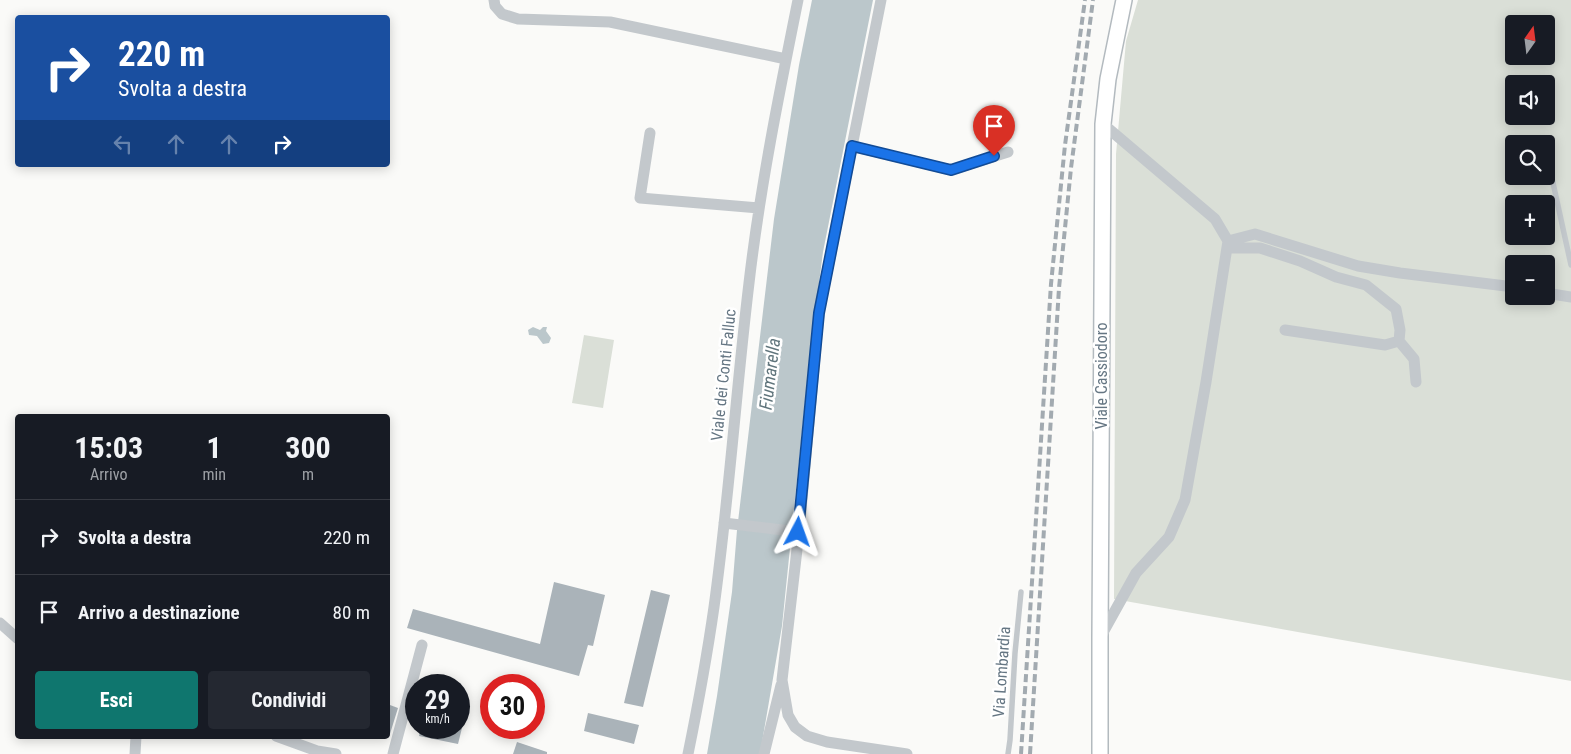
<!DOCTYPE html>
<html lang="it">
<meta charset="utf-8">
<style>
body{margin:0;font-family:"Roboto Condensed",sans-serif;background:#242831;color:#f1f3f6;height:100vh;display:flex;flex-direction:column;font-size:19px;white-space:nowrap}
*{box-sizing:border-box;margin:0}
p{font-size:16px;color:#9ea1a6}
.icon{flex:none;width:28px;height:28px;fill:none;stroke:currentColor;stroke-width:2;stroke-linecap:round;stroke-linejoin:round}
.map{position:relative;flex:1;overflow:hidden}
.side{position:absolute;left:15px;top:414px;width:375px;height:325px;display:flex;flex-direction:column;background:#171b24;border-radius:5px;box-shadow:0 2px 12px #0003}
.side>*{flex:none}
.hud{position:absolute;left:15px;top:15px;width:375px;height:152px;border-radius:5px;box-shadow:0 2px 12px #0003;background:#1a4fa0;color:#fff;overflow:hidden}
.needle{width:32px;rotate:14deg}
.controls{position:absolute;left:1505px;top:15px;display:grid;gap:10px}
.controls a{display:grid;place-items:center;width:50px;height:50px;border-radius:5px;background:#171b24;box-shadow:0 2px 12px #0003;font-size:25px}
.speed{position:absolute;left:405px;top:674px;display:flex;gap:10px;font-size:25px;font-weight:700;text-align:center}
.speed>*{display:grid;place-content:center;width:65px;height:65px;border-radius:50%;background:#171b24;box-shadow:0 2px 12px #0003;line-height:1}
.speed small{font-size:12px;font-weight:400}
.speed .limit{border:8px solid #d22;background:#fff;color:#111}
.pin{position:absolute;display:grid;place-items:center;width:42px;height:42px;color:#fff;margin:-51px -21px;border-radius:50% 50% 50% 0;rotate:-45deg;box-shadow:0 0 5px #0007}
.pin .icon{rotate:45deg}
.me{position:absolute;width:55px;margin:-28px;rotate:4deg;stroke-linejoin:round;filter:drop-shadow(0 0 4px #0008)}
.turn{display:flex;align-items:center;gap:18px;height:105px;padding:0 20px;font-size:22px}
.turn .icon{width:65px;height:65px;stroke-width:2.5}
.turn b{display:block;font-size:35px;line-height:42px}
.lanes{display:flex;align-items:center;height:48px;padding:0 20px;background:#0003;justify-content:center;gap:25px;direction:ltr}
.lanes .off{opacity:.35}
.eta{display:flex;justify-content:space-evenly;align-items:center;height:85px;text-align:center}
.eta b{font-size:30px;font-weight:700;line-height:35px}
.action{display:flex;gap:10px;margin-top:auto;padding:10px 20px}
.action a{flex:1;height:58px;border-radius:5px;background:#0f766e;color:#fff;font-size:20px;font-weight:700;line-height:58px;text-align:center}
.action a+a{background:#242831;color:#f1f3f6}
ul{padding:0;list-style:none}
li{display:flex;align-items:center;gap:15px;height:75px;padding:0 20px;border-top:1px solid #363941}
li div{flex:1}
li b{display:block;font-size:19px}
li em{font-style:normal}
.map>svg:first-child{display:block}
</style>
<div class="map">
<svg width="1571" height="754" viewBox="0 0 1571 754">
<rect width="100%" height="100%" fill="#fafaf8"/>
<!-- green -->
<path fill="#dadfd7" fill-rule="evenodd" d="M1138,0H1571V681L1114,599L1116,154L1126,41ZM1514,24H1546V56H1514ZM1514,84H1546V116H1514ZM1514,144H1546V176H1514ZM1514,204H1546V236H1514ZM1514,264H1546V296H1514Z
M584,335L614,340L603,408L572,403Z"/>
<!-- water -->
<path fill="#bbc7cb" d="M812,0H873L823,252L810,353L782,626L760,754H707L717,696L732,592L737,530L774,219L799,65Z
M533,327L540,330L543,327H547L546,331L551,338L549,343L543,344L537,336L529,335L528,330Z"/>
<!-- building -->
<path fill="#aab3b9" d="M554,582L605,595L593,646L588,645L579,676L407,628L413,609L540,644Z
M651,590L670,595L643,707L624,703Z
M390,705L398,708L389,737H388V713Z
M588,713L639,725L634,744L584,731Z
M421,728H462L458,744L419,736Z
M517,742L547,752V754H513Z"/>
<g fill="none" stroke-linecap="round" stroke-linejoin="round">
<defs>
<path id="secondary" d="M1100,754V638L1103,124L1108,79L1124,0"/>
</defs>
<!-- secondary casing -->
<use href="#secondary" stroke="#b3babf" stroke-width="18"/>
<!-- lane -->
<path stroke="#c3c8cc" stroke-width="5.5" d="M1550,169L1571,265
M1008,754L1010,740L1015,653L1021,592"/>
<!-- street -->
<path stroke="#c3c8cc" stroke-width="11" d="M494,0L495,6L502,14L518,19L610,22L786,59
M881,0L819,313L799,532L782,680L788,715L795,727L807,736L827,742L907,754
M650,133L640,198L759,208
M851,146L951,170L1008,152
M1228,241L1255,234L1358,266L1400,273L1514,287
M1227,248H1260L1300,261L1336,277L1366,285L1396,309L1400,330L1399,341L1414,359L1416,382
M1546,293L1571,297
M1285,330L1385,345L1399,341
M724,523L799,532
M0,623L18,639
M1101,636L1136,573L1169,537L1185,500L1206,382L1228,241L1215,219L1103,124
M276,736L317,751L336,754
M135,754L136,736
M393,754L422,645
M688,754C698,705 707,656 714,607C729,499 736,391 749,283C760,188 779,94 798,0
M764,754L781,685"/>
<!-- secondary -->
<use href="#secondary" stroke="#fff" stroke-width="15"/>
<!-- rail -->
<path stroke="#a2aab0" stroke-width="4" stroke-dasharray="8 4" stroke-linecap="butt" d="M1021,754L1051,284L1065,145L1085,0
M1030,754L1059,288L1071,168L1093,0"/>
</g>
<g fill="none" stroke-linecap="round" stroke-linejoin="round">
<defs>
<path id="route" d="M798,532L819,313L852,146L951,170L994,156"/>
</defs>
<!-- route casing -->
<use href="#route" stroke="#114b97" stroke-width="12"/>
<!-- route -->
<use href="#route" stroke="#1a73e8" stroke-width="9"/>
</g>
<g text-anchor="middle" stroke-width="5" stroke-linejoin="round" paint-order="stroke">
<!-- street labels -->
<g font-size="16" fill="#657683" stroke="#fff">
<text transform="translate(723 375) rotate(-84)" y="6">Viale dei Conti Falluc</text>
<text transform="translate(1101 376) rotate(-90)" y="6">Viale Cassiodoro</text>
<text transform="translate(1001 672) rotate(-86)" y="6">Via Lombardia</text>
</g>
<!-- water labels -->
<g font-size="18" font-style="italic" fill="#60757c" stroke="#fff">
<text transform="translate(770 374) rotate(-83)" y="6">Fiumarella</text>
</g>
</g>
</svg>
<div class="controls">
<a><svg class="needle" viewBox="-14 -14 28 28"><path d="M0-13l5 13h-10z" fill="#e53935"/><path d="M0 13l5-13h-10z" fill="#9ea1a6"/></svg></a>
<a><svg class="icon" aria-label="sound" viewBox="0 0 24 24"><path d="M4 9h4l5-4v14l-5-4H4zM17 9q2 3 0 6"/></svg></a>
<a><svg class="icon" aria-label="search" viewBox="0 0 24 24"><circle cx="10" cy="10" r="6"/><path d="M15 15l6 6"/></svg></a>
<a>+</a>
<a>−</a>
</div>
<div class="speed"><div>29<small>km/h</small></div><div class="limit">30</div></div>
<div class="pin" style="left:994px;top:156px;background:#d93025"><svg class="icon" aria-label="arrive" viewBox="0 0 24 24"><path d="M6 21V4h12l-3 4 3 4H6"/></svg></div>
<svg class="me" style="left:798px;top:532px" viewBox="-20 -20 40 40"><path d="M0-17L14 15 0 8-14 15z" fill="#1a73e8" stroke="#fff" stroke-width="4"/></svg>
<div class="hud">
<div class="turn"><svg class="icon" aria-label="right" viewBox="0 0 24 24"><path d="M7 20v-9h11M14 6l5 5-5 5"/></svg><div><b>220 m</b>Svolta a destra</div></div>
<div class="lanes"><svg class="icon off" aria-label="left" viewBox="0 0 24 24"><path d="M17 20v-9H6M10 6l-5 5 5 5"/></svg><svg class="icon off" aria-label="ahead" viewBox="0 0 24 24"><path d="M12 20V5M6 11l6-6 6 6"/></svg><svg class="icon off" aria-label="ahead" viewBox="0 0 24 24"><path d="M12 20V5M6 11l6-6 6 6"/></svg><svg class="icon" aria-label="right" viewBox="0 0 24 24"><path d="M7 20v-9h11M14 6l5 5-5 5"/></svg></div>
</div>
<section class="side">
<div class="eta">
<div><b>15:03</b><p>Arrivo</p></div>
<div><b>1</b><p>min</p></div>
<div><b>300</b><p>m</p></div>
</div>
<ul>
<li><svg class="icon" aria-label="right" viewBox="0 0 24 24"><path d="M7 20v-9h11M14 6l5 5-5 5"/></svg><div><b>Svolta a destra</b></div><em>220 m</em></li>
<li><svg class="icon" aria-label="arrive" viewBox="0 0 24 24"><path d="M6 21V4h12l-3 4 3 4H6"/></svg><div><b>Arrivo a destinazione</b></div><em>80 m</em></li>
</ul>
<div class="action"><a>Esci</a><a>Condividi</a></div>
</section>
</div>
